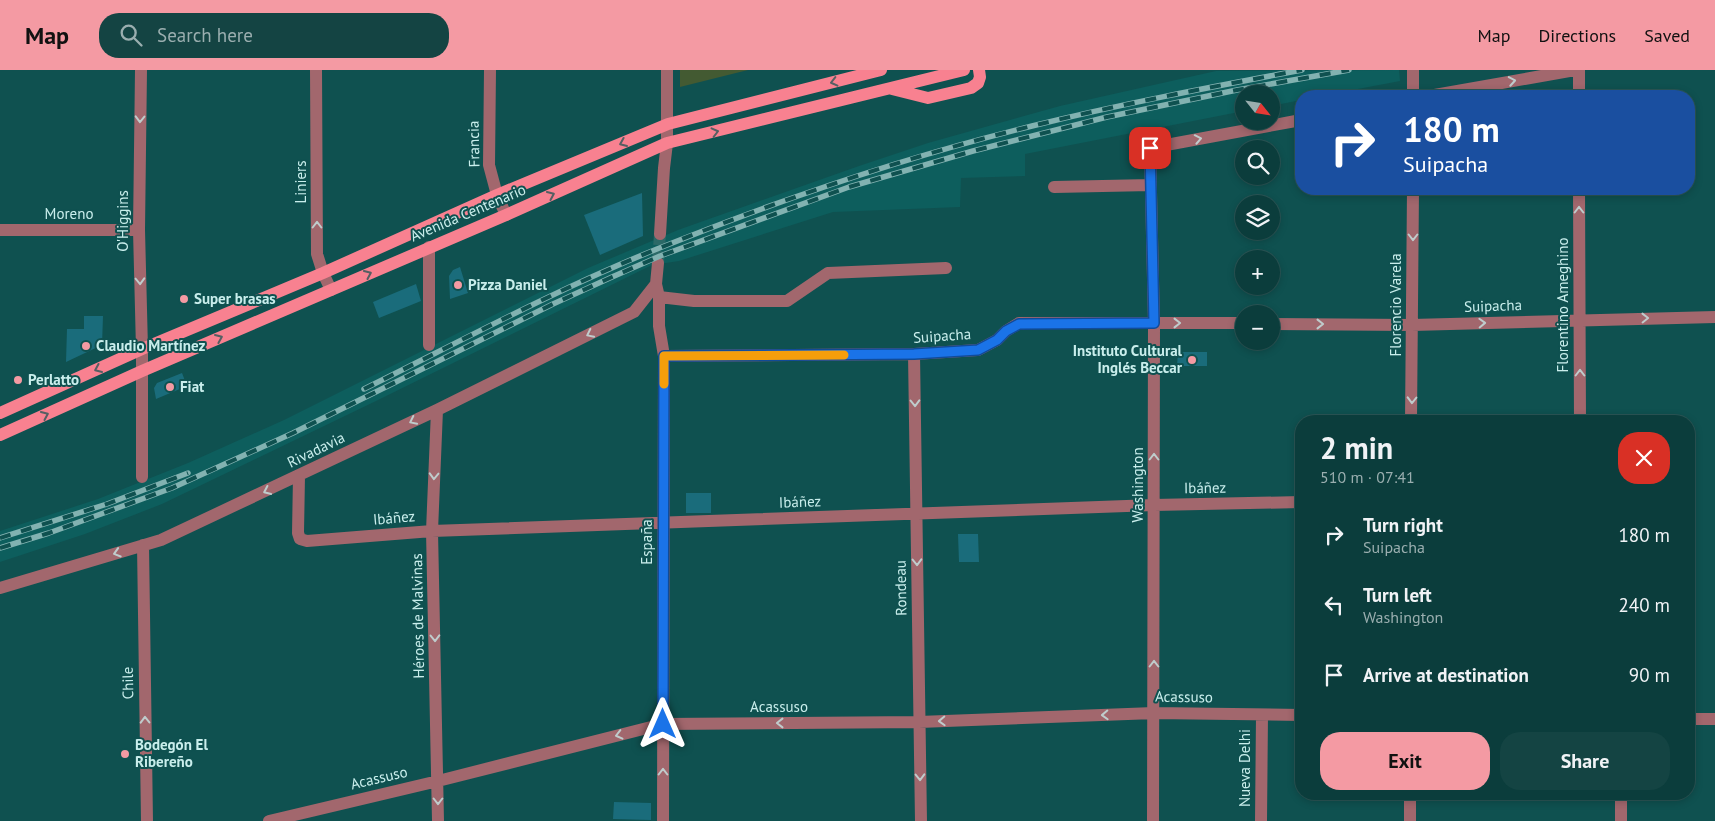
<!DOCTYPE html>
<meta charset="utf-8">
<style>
body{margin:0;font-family:"PT Sans",sans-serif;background:#144443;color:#f1f3f6;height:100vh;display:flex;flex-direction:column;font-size:19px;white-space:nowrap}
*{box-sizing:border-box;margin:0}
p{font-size:16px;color:#9aaeaf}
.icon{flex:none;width:28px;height:28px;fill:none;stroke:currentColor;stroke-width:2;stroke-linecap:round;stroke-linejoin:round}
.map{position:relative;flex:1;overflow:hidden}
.details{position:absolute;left:1295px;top:345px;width:400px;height:385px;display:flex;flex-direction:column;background:#0b3d3c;border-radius:20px;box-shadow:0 2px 8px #0003,0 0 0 1px #2b5656}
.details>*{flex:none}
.hud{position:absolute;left:1295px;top:20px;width:400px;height:105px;border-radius:20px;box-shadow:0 2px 8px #0003,0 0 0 1px #2b5656;background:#1a4fa0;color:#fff;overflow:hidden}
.needle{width:32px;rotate:120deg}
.buttons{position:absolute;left:1235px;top:15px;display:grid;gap:10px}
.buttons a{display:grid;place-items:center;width:45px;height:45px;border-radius:50%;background:#0b3d3c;box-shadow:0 2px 8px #0003,0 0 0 1px #2b5656;font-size:25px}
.pin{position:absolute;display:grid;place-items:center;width:42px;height:42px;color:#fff;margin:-21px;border-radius:10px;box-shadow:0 2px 8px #0006}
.me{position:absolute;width:55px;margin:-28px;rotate:0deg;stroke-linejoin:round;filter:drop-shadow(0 0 4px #0008)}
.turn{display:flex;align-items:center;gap:18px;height:105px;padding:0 25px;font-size:22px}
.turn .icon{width:65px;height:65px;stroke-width:2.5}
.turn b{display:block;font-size:35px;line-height:42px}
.round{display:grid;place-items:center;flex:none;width:52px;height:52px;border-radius:20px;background:#144443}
.overview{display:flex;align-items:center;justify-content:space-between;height:85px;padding:0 25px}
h1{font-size:30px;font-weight:800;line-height:38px}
.action{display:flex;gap:10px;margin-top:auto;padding:10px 25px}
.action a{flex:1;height:58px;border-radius:20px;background:#f49aa3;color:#111;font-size:20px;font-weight:800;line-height:58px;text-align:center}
.action a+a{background:#144443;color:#f1f3f6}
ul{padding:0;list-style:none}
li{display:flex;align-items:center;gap:15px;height:70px;padding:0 25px}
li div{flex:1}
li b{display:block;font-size:19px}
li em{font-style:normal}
header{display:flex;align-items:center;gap:30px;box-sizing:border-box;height:70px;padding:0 25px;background:#f49aa3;color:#111}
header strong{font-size:24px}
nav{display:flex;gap:28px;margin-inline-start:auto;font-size:18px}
.search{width:350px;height:45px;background:#144443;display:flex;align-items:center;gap:12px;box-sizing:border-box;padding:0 18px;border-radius:20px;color:#9aaeaf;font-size:19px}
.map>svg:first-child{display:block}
</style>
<header>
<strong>Map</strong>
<div class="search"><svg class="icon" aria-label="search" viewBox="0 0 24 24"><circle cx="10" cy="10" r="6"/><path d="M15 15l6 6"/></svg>Search here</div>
<nav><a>Map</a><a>Directions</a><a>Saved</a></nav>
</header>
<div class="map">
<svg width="1715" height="751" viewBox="0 0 1715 751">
<rect width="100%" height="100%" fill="#0f5150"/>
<!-- built -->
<path fill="#0d5e5d" d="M1399,0L1400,11L1321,26H1301V30L1271,36V24H1244V41L1025,84V106L961,108L960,137L833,142L679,191L652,195L376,331L162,434L85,464L0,492V461L98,429L188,393L284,350L588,198L678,160L859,96L928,73L1060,36L1216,1Z"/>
<!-- green -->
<path fill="#435a32" d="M680,0H748L680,17Z"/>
<!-- building -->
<path fill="#1a6c7b" d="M642,123L643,166L600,185L584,145Z
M460,197L468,223L450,229L449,206L453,200Z
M416,214L421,231L379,248L373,232Z
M84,246H103L102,275L66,292L67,259H84Z
M1178,282H1207V296H1177Z
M182,303L187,316L156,329L154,318L157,313Z
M686,423H711V443H686Z
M958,464H978L979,492H959Z
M614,732L651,733V750L613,749Z"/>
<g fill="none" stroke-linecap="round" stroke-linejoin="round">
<!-- minor-tunnel -->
<path stroke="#2b6967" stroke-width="12" stroke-dasharray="12 6" stroke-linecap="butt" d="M658,193L660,164"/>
<!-- minor -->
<path stroke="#a2676d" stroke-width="12" d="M141,0L139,160L142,279V407
M316,0L317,184L323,203L331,220
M490,0L489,95L497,125L506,145
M1413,0V26
M1579,0V26
M1429,26L1575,0
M1054,117L1151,115
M1579,119L1580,351
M0,160H139
M660,164L664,98L667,73V0
M658,193L656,214L659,227V256L664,286L663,751
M659,227L694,231H787L828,203L946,198
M1271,254L1412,255L1715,247
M429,275V177
M914,284L921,751
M664,286L914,284L978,280L997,270L1006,261L1019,253H1244
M437,340L432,461L438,751
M1411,351L1413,119
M299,406L298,463L300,469L307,471L432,461L1154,435L1301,432
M143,475L147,751
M0,518L161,470L437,340L634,242L656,214
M1689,649H1715
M1621,724V751
M269,751L438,711L663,654L919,652L1154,643L1301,645
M1153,751L1154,253L1150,78L1301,50
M1261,751L1262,645
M1410,751V724"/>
<!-- major -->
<path stroke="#f88190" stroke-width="12" d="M892,19L928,28L971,18L978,13L980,7L979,0
M0,343L142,279L323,203L497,125L668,54L881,0
M0,365L142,301L506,145L667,73L964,0"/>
<defs>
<path id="rail" d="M364,319C461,271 557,219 657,179C779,130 905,87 1032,56C1121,34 1211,17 1302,0
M0,468L107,434L188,403
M0,478L49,463L172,418L293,363L553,234L612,207L660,186L849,117L973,81L1107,47L1237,20L1349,0"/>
</defs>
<!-- rail casing -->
<use href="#rail" stroke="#82b2b1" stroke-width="5.5"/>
<!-- rail -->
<use href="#rail" stroke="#0f5150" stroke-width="4" stroke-dasharray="11" stroke-linecap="butt"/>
</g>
<!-- one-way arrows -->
<defs><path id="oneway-chevron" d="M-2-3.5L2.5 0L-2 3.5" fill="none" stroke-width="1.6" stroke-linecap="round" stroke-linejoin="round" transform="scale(1.25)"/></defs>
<g stroke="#bfcccc">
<use href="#oneway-chevron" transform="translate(1512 11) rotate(-10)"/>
<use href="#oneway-chevron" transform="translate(140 49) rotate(91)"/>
<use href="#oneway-chevron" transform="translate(1198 69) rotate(-11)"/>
<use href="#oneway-chevron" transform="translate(1579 140) rotate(-90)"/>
<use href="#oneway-chevron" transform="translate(317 155) rotate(-90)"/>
<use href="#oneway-chevron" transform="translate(1413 167) rotate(90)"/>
<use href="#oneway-chevron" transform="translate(140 211) rotate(88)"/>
<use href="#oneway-chevron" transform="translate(1645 248) rotate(-1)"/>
<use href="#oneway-chevron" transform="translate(1177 253)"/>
<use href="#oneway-chevron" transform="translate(1482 253) rotate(-2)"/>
<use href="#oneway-chevron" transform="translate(1320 254)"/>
<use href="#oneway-chevron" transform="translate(590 264) rotate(154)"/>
<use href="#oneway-chevron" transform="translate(1580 303) rotate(-90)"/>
<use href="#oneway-chevron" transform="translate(1412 330) rotate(91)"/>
<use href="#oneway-chevron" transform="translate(915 333) rotate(89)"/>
<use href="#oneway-chevron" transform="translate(413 351) rotate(154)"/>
<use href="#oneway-chevron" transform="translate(1154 387) rotate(-90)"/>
<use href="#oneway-chevron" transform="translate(434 406) rotate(92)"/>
<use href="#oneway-chevron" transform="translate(267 421) rotate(155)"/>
<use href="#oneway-chevron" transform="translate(117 483) rotate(163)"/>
<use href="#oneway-chevron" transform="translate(917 492) rotate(89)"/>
<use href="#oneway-chevron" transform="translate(435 568) rotate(89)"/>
<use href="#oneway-chevron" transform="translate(1154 594) rotate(-90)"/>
<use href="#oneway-chevron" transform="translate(1105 645) rotate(178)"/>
<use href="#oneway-chevron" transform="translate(145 650) rotate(-91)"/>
<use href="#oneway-chevron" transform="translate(942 651) rotate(178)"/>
<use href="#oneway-chevron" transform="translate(780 653) rotate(180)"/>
<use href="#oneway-chevron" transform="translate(619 665) rotate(166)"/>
<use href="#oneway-chevron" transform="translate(663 702) rotate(-90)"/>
<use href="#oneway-chevron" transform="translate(920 707) rotate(89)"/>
<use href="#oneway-chevron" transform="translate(438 731) rotate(90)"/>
</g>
<g stroke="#555f63">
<use href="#oneway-chevron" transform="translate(834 12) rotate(166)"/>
<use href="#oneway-chevron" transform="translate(715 62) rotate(-14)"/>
<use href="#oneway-chevron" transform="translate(623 73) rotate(157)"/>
<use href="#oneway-chevron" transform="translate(551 125) rotate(-24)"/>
<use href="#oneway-chevron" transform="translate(368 204) rotate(-24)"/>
<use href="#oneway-chevron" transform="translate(219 268) rotate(-23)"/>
<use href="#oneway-chevron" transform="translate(98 299) rotate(156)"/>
<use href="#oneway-chevron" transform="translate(45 345) rotate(-24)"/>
</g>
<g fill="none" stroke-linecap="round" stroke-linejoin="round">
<defs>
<path id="route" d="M663,654L664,286L914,284L978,280L997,270L1006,261L1019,254L1154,253L1150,78"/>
</defs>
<!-- route casing -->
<use href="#route" stroke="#114b97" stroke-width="12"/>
<!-- route -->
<use href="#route" stroke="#1a73e8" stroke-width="9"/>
<!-- slow -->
<path stroke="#f59e0b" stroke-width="9" d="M664,314V286L844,285"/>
</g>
<!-- markers -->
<g fill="#f49aa3" stroke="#0f5150" stroke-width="2">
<circle cx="458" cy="215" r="5"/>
<circle cx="184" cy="229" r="5"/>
<circle cx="86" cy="276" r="5"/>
<circle cx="1192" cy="290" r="5"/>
<circle cx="18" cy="310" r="5"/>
<circle cx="170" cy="317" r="5"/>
<circle cx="125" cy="684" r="5"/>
</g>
<g text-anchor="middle" stroke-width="4" stroke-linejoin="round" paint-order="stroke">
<!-- street labels -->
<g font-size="15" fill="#c9eeec" stroke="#0f5150">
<text transform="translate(474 74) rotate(-91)" y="5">Francia</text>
<text transform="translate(301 112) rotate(-90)" y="5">Liniers</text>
<text transform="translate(468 143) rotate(-23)" y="5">Avenida Centenario</text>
<text x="69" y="149">Moreno</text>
<text transform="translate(123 151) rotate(-90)" y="5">O'Higgins</text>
<text transform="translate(1396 235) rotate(-90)" y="5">Florencio Varela</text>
<text transform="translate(1563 235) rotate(-90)" y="5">Florentino Ameghino</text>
<text transform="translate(1493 236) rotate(-2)" y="5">Suipacha</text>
<text transform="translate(942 266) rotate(-4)" y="5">Suipacha</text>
<text transform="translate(316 380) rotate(-26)" y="5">Rivadavia</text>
<text transform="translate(1138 415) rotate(-90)" y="5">Washington</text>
<text transform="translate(1205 418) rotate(-1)" y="5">Ibáñez</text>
<text transform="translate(800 432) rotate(-2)" y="5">Ibáñez</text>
<text transform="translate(394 448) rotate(-5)" y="5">Ibáñez</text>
<text transform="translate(647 472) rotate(-90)" y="5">España</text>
<text transform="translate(901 518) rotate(-91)" y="5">Rondeau</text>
<text transform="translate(418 546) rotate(-91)" y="5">Héroes de Malvinas</text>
<text transform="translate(128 613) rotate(-91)" y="5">Chile</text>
<text transform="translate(1184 627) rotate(1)" y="5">Acassuso</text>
<text x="779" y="642">Acassuso</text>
<text transform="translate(1245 698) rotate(-90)" y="5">Nueva Delhi</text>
<text transform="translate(379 708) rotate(-13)" y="5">Acassuso</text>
</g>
<!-- poi labels -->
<g font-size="15" font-weight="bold" fill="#c9eeec" stroke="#0f5150" text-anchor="start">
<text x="468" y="220">Pizza Daniel</text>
<text x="194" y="234">Super brasas</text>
<text x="96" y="281">Claudio Martínez</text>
<text x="1182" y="286" text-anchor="end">Instituto Cultural<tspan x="1182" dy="17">Inglés Beccar</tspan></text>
<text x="28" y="315">Perlatto</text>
<text x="180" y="322">Fiat</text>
<text x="135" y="680">Bodegón El<tspan x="135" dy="17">Ribereño</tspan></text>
</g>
</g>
</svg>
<div class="buttons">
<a><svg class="needle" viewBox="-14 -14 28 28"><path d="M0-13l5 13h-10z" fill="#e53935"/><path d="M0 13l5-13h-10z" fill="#9aaeaf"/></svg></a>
<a><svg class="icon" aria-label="search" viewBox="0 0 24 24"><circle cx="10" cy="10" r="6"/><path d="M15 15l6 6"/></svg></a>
<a><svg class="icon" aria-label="layers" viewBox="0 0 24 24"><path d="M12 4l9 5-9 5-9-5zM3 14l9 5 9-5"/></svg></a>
<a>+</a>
<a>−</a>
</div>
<div class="pin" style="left:1150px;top:78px;background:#d93025"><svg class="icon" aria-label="arrive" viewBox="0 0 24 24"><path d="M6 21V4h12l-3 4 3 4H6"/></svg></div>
<svg class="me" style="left:663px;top:654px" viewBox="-20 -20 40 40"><path d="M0-17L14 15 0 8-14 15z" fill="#1a73e8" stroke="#fff" stroke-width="4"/></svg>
<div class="hud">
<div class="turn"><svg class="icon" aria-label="right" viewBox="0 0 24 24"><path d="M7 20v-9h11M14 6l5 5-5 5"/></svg><div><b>180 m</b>Suipacha</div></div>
</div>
<section class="details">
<div class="overview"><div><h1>2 min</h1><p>510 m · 07:41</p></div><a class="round" style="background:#d93025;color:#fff"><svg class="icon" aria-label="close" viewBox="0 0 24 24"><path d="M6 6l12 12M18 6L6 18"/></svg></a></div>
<ul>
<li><svg class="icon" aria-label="right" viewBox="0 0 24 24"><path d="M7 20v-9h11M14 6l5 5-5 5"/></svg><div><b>Turn right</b><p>Suipacha</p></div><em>180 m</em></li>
<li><svg class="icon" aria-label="left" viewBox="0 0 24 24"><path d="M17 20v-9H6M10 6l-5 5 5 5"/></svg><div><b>Turn left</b><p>Washington</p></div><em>240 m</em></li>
<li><svg class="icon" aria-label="arrive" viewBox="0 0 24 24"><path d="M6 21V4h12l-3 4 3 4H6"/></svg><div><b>Arrive at destination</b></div><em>90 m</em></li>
</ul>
<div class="action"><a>Exit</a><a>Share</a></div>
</section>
</div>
